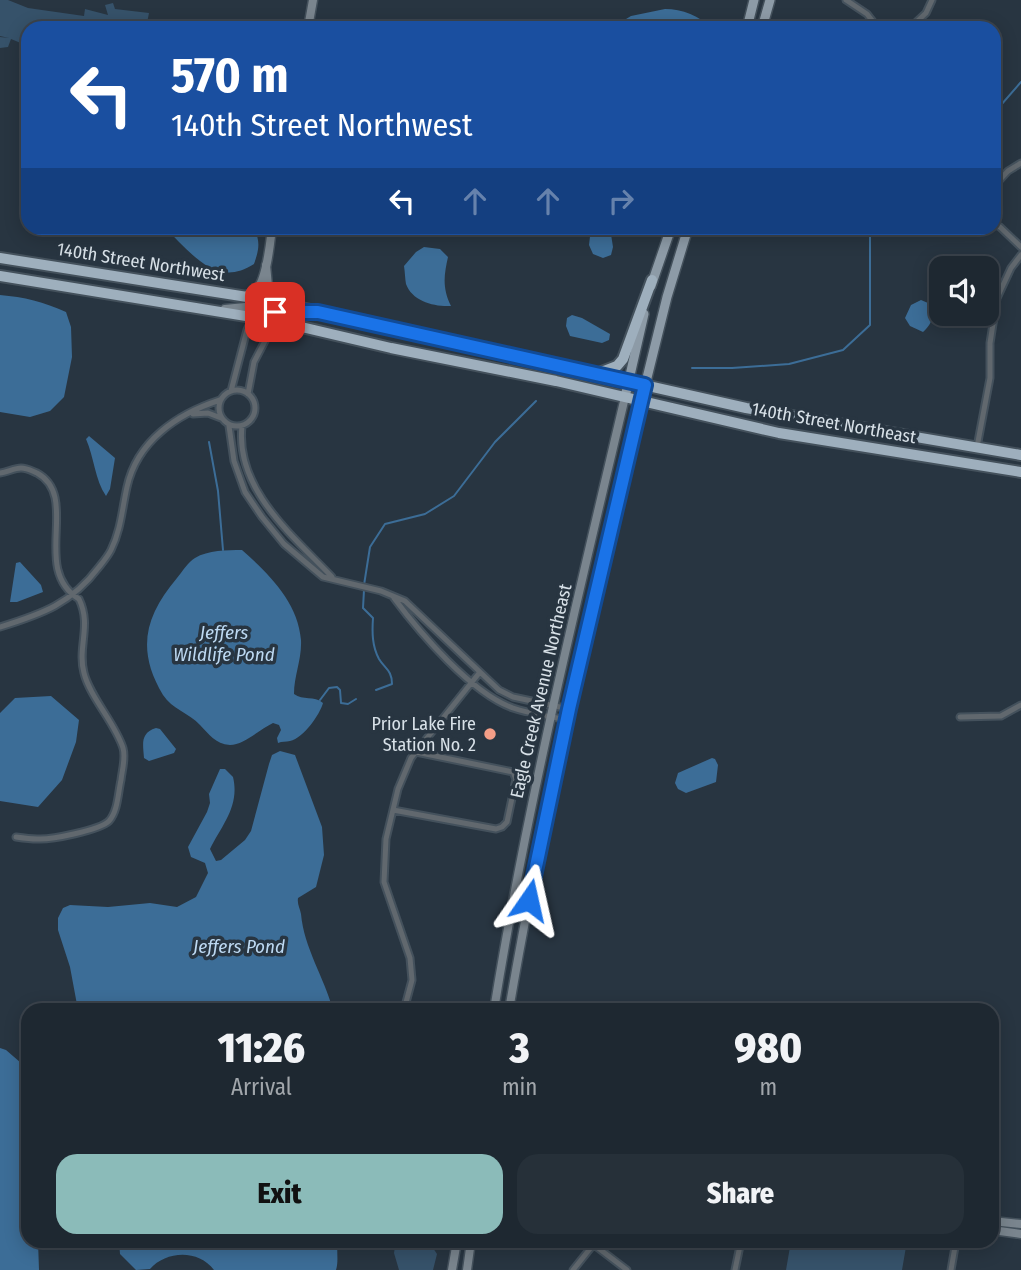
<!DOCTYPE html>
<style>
body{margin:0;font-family:"Fira Sans Condensed",sans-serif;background:#263039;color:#f1f3f6;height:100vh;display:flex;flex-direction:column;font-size:26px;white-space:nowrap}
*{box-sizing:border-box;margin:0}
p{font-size:23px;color:#a1a6ab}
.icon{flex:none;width:38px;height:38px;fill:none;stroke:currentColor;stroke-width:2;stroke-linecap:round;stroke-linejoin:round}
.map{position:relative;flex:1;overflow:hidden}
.panel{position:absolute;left:21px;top:1003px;width:978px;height:245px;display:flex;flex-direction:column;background:#1e2831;border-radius:21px;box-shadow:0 4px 18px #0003,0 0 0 2px #3c444d}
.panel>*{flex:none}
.banner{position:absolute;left:21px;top:21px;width:980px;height:214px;border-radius:21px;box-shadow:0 4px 18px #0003,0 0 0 2px #3c444d;background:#1a4fa0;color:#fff;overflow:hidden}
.controls{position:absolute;left:929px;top:256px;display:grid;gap:14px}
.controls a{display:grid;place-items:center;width:70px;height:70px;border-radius:14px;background:#1e2831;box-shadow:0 4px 18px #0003,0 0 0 2px #3c444d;font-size:35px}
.pin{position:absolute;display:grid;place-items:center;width:60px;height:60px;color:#fff;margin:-30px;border-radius:14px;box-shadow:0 4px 10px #0006}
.me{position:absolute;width:77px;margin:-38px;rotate:11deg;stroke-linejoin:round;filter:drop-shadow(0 0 5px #0008)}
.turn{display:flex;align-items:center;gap:24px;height:147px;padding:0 35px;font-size:32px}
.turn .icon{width:91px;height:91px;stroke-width:2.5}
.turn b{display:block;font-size:49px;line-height:60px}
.lanes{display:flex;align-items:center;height:66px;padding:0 35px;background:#0003;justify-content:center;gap:35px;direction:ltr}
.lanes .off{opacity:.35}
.eta{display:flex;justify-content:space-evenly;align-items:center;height:119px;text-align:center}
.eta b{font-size:42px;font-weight:800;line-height:49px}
.action{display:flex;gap:14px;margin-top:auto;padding:14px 35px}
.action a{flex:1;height:80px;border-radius:21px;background:#8bbbb9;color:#111;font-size:28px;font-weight:800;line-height:80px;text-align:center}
.action a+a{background:#263039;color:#f1f3f6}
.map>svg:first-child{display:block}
</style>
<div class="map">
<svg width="1021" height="1270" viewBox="0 0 1021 1270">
<rect width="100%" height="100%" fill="#283541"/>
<!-- green -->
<path fill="#36526a" d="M0,0H8L28,8L84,16L85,9L108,15L105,5L113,3L115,9L149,13L146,28H28V46L11,39L8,47L0,48V37L9,38L0,36Z
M396,1241L433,1248L437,1254L433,1270H399L394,1253Z
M791,1241H907L902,1270H786Z"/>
<!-- water -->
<path fill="#3c6d97" d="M665,9C682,9 700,16 711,28H611L631,16Z
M81,228H253C261,240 259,250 254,264C223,284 202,265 179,242C174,237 169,230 161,229C155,228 145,232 139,233C120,239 98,239 81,228Z
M591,228H610L613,247L611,255L603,258L593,254L589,245Z
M424,247L440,249L448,257C444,275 442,288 451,306C434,307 412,301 406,284C405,279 405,272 404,266L416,252Z
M0,295C24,297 44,302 66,312L71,327L72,357L64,397L50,411L30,417L0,412Z
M921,300L928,303C933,317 934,322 923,332L910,326L905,318L911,305Z
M572,315L582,318L610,334L609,340L602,343L570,336L566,326L567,318Z
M89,436L115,458L110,489L106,496C95,480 94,457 86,439Z
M242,550C269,574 298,602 301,640C302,659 294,676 294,694C303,701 314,695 323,703C320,714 304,738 290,741C286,742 282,741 278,743L277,738L281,730L279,725L273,723C260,729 244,745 230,745C215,744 209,734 200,725C189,713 172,709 163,695C136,650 145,616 177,578C182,572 188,562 195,558C208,550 227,550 242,550Z
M20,562L41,585L43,592L17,602H10L16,563Z
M51,696L79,720L76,742L62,780L38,807L0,801V713L15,698Z
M156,728L160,729L176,749L174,753L149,761L144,758C143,744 140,733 156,728Z
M280,751L295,755L322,827L324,855L316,887L298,898C297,904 300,908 301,914C304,948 324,977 333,1010H78L70,967L58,930V918L63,908L70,905L108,907L150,903L177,907L196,897L208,873L205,863L191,857L188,847L207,812L210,803L209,794L220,769H225L233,777C240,806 222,825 210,849L216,861L221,860L245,840L251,831L269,764L272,755Z
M712,758L715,759L718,765L716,782L686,793L678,789L675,783L678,773Z
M0,1048L6,1050L28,1069V1241H38L39,1270H0Z
M119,1241H338C336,1251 339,1260 336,1270H214C198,1249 166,1251 150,1269L136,1270L120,1254Z"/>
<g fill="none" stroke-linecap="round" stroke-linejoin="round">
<!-- stream -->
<path stroke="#3c6d97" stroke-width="2" d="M994,113L1021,82
M692,368H732L789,364L843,350L870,325V228
M209,442L218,491L223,550
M364,585L370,547L385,524L425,514L454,496L495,442L536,401
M364,590L363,608L373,618C372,632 372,646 379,659C385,669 392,670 392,684L376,690
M320,700L329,688L337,687L340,690L341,703L348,704L356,699"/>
<defs>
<path id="street" d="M846,0L867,14L878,28
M910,28L926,13L932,0
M994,186L1008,171L1021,163
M994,224L1000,227L1021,247
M219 408a18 18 0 1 1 36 0a18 18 0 1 1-36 0Z
M231,391L247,330L253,317L264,312H305
M248,394L254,362L275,322
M193,414L208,413L221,418
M229,426L234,461L245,492L262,517L284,544L323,577L381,591L405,601L499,690L513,697L569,709
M242,426C235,489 293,536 332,577
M977,447L990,378V343L997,298L1011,268L1021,255
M0,473C7,472 15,468 21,468C27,468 32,471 37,473C81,497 30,569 79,599C92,626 77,647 84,673C90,697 115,723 123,748C126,758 122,770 121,780C118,793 118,811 109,821C100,830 51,840 37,839C30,839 23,838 16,837
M394,598C420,633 471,693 513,708C530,714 549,716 567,720
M0,627C42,614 71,604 99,567C103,562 108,556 111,550C121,530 122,509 127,487C137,441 177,414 220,400
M960,717L1001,716L1021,705
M393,810L496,829L502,827L507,822L516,779L513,772L416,752
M404,1010L412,980L410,958L384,882L386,839L398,789L411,758L480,672
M589,1241L627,1270
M573,1270L593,1245
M735,1270L741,1241
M951,1270L956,1241"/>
<path id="secondary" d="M308,28L313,0
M245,296C249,294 253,293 256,290C267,280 270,243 272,228
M225,309L255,306L266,300L268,286L266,265
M494,1010C527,804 577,601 625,397
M509,1010C544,805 593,603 641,402
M992,1221L1021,1224
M992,1230L1021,1234
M452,1270L457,1241
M467,1270L471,1241"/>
<path id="primary" d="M747,28L754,0
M762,28L770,0
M651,286L671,228
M625,397L644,314
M641,402L667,297L688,228"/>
<path id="highway" d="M0,258L266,300L746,408L1021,455
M0,276L276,321L391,348L556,381L779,433L1021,472
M599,373L617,366L623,359L652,280"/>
</defs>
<!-- street casing -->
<use href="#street" stroke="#44515c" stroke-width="9"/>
<!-- secondary casing -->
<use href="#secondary" stroke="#44515c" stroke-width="11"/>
<!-- primary casing -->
<use href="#primary" stroke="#44515c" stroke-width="12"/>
<!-- highway casing -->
<use href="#highway" stroke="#44515c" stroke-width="14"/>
<!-- street -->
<use href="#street" stroke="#61686e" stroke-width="5"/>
<!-- secondary -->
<use href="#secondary" stroke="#7a858e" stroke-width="8"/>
<!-- primary -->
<use href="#primary" stroke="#8d9ba7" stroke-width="9"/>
<!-- highway -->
<use href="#highway" stroke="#9eafbd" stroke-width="10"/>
</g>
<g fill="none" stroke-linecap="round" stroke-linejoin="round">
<defs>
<path id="route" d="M275,312H318L645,385L569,709L529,900"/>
</defs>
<!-- route casing -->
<use href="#route" stroke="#114b97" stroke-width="18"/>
<!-- route -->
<use href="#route" stroke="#1a73e8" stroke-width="12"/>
</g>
<!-- markers -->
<circle fill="#f49e87" stroke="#283541" stroke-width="2.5" cx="490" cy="734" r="7"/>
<g text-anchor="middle" stroke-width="7" stroke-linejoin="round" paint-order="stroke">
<!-- street labels -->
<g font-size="18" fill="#d8e1e8" stroke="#283541">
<text transform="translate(141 262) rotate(9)" y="6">140th Street Northwest</text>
<text transform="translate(834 423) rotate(10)" y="6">140th Street Northeast</text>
<text transform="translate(541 691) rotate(-77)" y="6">Eagle Creek Avenue Northeast</text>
</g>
<!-- poi labels -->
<g font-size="18" fill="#d8e1e8" stroke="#283541" text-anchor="end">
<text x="476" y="730">Prior Lake Fire<tspan x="476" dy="21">Station No. 2</tspan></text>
</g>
<!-- water labels -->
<g font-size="19" font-style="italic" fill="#bdd9f2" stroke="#283541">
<text x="224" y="639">Jeffers<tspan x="224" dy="22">Wildlife Pond</tspan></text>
<text x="239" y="953">Jeffers Pond</text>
</g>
</g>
</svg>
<div class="controls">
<a><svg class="icon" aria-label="sound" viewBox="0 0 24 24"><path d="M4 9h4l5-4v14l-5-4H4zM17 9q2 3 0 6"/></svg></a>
</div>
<div class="pin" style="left:275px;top:312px;background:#d93025"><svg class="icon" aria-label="arrive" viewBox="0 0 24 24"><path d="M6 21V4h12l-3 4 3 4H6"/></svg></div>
<svg class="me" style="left:529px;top:900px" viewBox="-20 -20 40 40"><path d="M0-17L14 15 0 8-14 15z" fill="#1a73e8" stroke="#fff" stroke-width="4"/></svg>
<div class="banner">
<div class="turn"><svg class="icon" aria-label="left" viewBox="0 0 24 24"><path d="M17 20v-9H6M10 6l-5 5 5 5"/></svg><div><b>570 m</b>140th Street Northwest</div></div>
<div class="lanes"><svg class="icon" aria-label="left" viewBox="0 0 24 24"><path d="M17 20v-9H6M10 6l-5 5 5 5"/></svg><svg class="icon off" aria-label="ahead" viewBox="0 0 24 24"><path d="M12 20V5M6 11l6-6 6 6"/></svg><svg class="icon off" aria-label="ahead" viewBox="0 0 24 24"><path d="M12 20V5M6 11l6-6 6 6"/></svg><svg class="icon off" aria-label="right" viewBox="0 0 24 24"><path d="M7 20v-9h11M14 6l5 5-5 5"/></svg></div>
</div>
<section class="panel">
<div class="eta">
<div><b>11:26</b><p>Arrival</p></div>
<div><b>3</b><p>min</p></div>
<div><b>980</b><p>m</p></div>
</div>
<div class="action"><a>Exit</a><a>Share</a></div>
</section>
</div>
